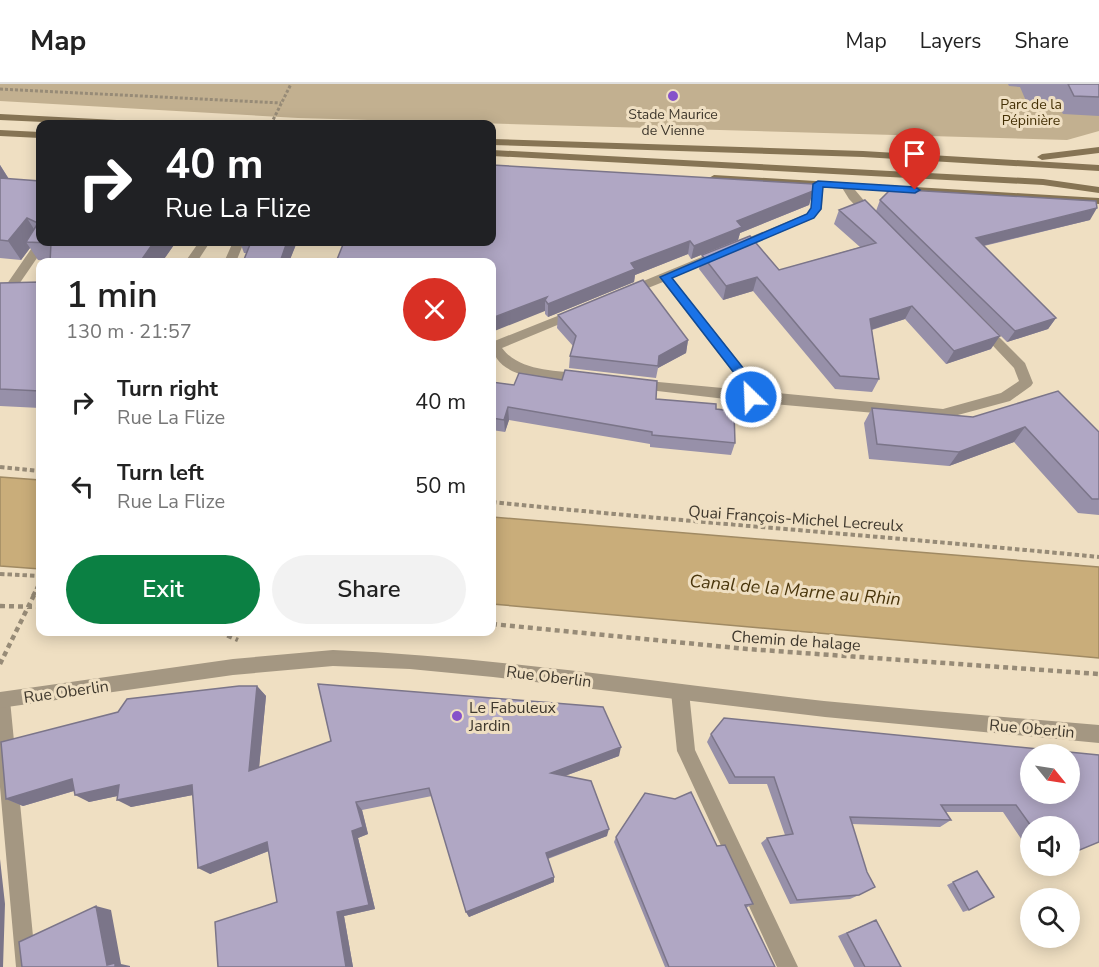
<!DOCTYPE html>
<meta charset="utf-8">
<style>
body{margin:0;font-family:"Nunito Sans",sans-serif;background:#f2f2f2;color:#222;height:100vh;display:flex;flex-direction:column;font-size:22px;white-space:nowrap}
*{box-sizing:border-box;margin:0}
p{font-size:20px;color:#767676}
.icon{flex:none;width:33px;height:33px;fill:none;stroke:currentColor;stroke-width:2;stroke-linecap:round;stroke-linejoin:round}
.map{position:relative;flex:1;overflow:hidden}
.sheet{position:absolute;left:36px;top:174px;width:460px;height:378px;display:flex;flex-direction:column;background:#fff;border-radius:12px;box-shadow:0 3px 15px #0003}
.sheet>*{flex:none}
.top-card{position:absolute;left:36px;top:36px;width:460px;height:126px;border-radius:12px;box-shadow:0 3px 15px #0003;background:#202124;color:#fff;overflow:hidden}
.needle{width:39px;rotate:120deg}
.controls{position:absolute;left:1020px;top:660px;display:grid;gap:12px}
.controls a{display:grid;place-items:center;width:60px;height:60px;border-radius:50%;background:#fff;box-shadow:0 3px 15px #0003;font-size:30px}
.pin{position:absolute;display:grid;place-items:center;width:51px;height:51px;color:#fff;margin:-62px -26px;border-radius:50% 50% 50% 0;rotate:-45deg;box-shadow:0 0 6px #0007}
.pin .icon{rotate:45deg}
.me{position:absolute;width:66px;margin:-33px;rotate:336deg;stroke-linejoin:round;filter:drop-shadow(0 0 4px #0008)}
.turn{display:flex;align-items:center;gap:21px;height:126px;padding:0 30px;font-size:27px}
.turn .icon{width:78px;height:78px;stroke-width:2.5}
.turn b{display:block;font-size:42px;line-height:51px}
.round{display:grid;place-items:center;flex:none;width:63px;height:63px;border-radius:32px;background:#f2f2f2}
.head{display:flex;align-items:center;justify-content:space-between;height:102px;padding:0 30px}
h1{font-size:36px;font-weight:600;line-height:45px}
.action{display:flex;gap:12px;margin-top:auto;padding:12px 30px}
.action a{flex:1;height:69px;border-radius:36px;background:#0b8043;color:#fff;font-size:24px;font-weight:600;line-height:69px;text-align:center}
.action a+a{background:#f2f2f2;color:#222}
ul{padding:0;list-style:none}
li{display:flex;align-items:center;gap:18px;height:84px;padding:0 30px}
li div{flex:1}
li b{display:block;font-size:22px}
li em{font-style:normal}
header{display:flex;align-items:center;gap:36px;box-sizing:border-box;height:84px;padding:0 30px;background:#fff;border-bottom:2px solid #e0e0e0}
header strong{font-size:28px}
nav{display:flex;gap:33px;margin-inline-start:auto;font-size:21px}
.map>svg:first-child{display:block}
</style>
<header>
<strong>Map</strong>
<nav><a>Map</a><a>Layers</a><a>Share</a></nav>
</header>
<div class="map">
<svg width="1099" height="883" viewBox="0 0 1099 883">
<rect width="100%" height="100%" fill="#efdfc2"/>
<!-- green -->
<path fill="#c2b090" d="M0,0H1099V47L1067,56L298,34L0,17Z"/>
<!-- water -->
<path fill="#c9ad7a" stroke="#a08a63" stroke-width="1.5" d="M0,393L40,396V485L0,482Z
M492,433L1099,483V574L492,520Z"/>
<g fill="none" stroke-linecap="round" stroke-linejoin="round">
<!-- path-far2 -->
<path stroke="#978b77" stroke-width="3" stroke-dasharray="3 2" stroke-linecap="butt" d="M0,5L281,19
M271,40L291,0"/>
<!-- path-far1 -->
<path stroke="#978b77" stroke-width="4" stroke-dasharray="4.5 3" stroke-linecap="butt" d="M0,383L40,387
M492,418C694,439 897,453 1099,473
M0,490L40,492
M33,512L40,498"/>
<!-- path -->
<path stroke="#978b77" stroke-width="4.5" stroke-dasharray="5 4" stroke-linecap="butt" d="M0,522L40,523
M492,540L747,565L1099,590
M219,548L238,556
M0,580L34,511"/>
<!-- service -->
<path fill="#a49782" fill-rule="evenodd" d="M38,155L48,158L4,222L0,223V210Z
M0,608L7,610L10,616L36,883H16L0,703Z"/>
<!-- minor -->
<path fill="#a49782" fill-rule="evenodd" d="M818,97L823,100L822,125L814,134L672,194L756,299L758,307L943,325L1001,309L1019,297L1014,284L979,247L977,244L979,241H987L1025,279L1033,299L1031,302L1010,317L943,335L751,318L632,304L630,301L632,298L637,296L744,306V303L663,198L628,212L622,208L624,205L806,130L811,124L813,100Z
M846,99L850,100L877,132V136H869L849,115L841,102Z
M199,158H210L197,178H185Z
M233,158H244L236,178H224Z
M575,225L581,229L579,232L502,264C520,288 555,286 583,290L590,295L588,298L583,300C554,296 492,297 492,258Z
M680,600L686,602L689,608L695,666L798,883H777L680,673L677,667L671,608L674,602Z"/>
<!-- tertiary -->
<path fill="#a49782" fill-rule="evenodd" d="M333,566C498,573 660,599 824,617C915,626 1007,633 1099,641V659L825,633L493,593L410,585L333,582L233,591L0,624V608L233,575Z"/>
<!-- secondary -->
<path fill="#867454" fill-rule="evenodd" d="M0,30L136,37L141,40H87L0,36Z
M0,46L40,48V54L0,52Z
M492,55L863,67L1099,81V87L863,73L492,61Z
M1099,63V69L1042,76L1037,73L1042,70Z
M492,66L1043,95L1099,103V109L1043,101L492,72Z
M714,91L1099,114V120L710,96L709,94Z"/>
</g>
<!-- wall -->
<path fill="#9790a9" d="M1008,0H1099V32L1063,30L1057,19L1026,17L1020,3L1009,2Z
M0,81L9,95L40,97V158H176L162,178H50V177L38,176L30,164L21,176L0,174Z
M813,107L809,121L740,149L738,156L691,175L688,170L635,191L634,198L548,233L545,230V227L492,178Z
M880,116L1090,136L984,162L1056,234L1048,245L1007,258L915,166L991,265L946,280L905,235L872,246L879,295L872,308L835,305L753,207L723,216L699,185L702,171L779,186L860,163L834,140L839,126L876,127Z
M240,158H297L289,178H243L247,169H244Z
M40,198V324L0,322V199Z
M558,231L688,256L686,269L658,284L656,294L569,284L570,272L573,262L557,244Z
M492,298L514,301L656,315L716,325L735,359L731,371L650,363V360L509,336L505,348L492,346Z
M872,324L1099,348V431L1078,429L1014,358L949,382L869,375L864,339Z
M257,602L266,612L259,683L619,672L565,692L607,752L548,775L554,798L469,833L466,828L432,712L362,726L368,750L358,754L375,825L344,832L353,883H218L277,818L269,767L210,790L193,711L131,723L117,712L89,718L74,707L23,722L6,715Z
M711,650L1099,671L1030,742V768L1003,728H946L951,736L940,743L852,740L859,811L850,815L790,820L761,759L767,754L785,751L767,700H729L707,658Z
M616,753L717,762L753,820L746,824L775,883H665L614,758Z
M977,787L969,826L963,828L947,801Z
M876,836L901,883H854L838,852Z"/>
<!-- shaded-wall -->
<path fill="#7b7589" d="M0,81L10,97L0,110Z
M813,107L809,121L740,149L738,156L691,175L694,162L737,137Z
M1097,124L1090,136L969,165L976,154Z
M27,134L39,153L26,158L30,164L21,176L8,157Z
M690,157L688,170L635,191L634,198L548,233V220L631,179Z
M154,158H176L162,178H140Z
M287,158H297L289,178H280Z
M757,193L753,207L723,216L726,202Z
M547,213L545,216V227L492,248V234Z
M912,222L905,235L864,248L870,235Z
M1056,234L1048,245L1007,258L1015,247Z
M1000,252L991,265L946,280L954,267Z
M688,256L686,269L658,284L659,272Z
M508,323L509,336L505,348L504,336Z
M1025,343L1014,358L949,382L959,368Z
M257,602L266,612L258,695L249,687Z
M621,663L619,672L551,697V689Z
M72,695L87,703L23,722L6,715Z
M119,701L132,709L89,718L75,711Z
M192,701L203,709L131,723L117,716Z
M356,718L362,726L368,750L358,754L375,825L344,832L353,883H346L337,828L352,747Z
M609,745L607,752L546,775V769Z
M267,758L276,764L210,790L198,784Z
M0,775L5,820L3,883H0Z
M554,793V798L469,833L466,828Z
M96,822L111,826L121,880L130,882V883H115L107,881Z"/>
<!-- building -->
<path fill="#b0a7c4" stroke="#7b7589" stroke-width="1.5" fill-rule="evenodd" d="M1068,0H1099V13L1074,12Z
M492,81L814,100L813,107L737,137L742,143L694,162L690,157L631,179L635,185L548,220L545,216L547,213L492,234V178H336L344,158H492Z
M0,94L40,97V158H154L140,178H50L51,159L26,158L38,139L27,134L8,157L0,156Z
M891,105L1096,117L1097,124L976,154L1056,234L1015,247L880,116Z
M865,116L1000,252L954,267L912,222L870,235L879,295L840,292L757,193L726,202L702,171L750,152L779,186L876,159L839,126Z
M251,158H287L280,178H243Z
M643,196L688,256L659,272L658,282L570,272L576,252L558,231Z
M40,198V307L0,305V199Z
M565,286L657,297L656,315L716,320V325L734,327L735,359L652,351V348L508,323L504,336L492,334V298L514,301L519,289L562,296Z
M1058,307L1099,348V415H1092L1025,343L959,368L877,360L872,324L973,333Z
M318,600L603,623L621,663L551,689L591,697L609,745L546,769L554,793L466,828L429,704L356,718L363,743L352,747L369,821L337,828L346,883H218L215,838L277,818L267,758L198,784L192,701L117,716L119,701L75,711L72,695L6,715L1,658L118,628L127,615L239,602H257L249,687L331,657Z
M724,634L1099,671V758L1070,770V742H1031L1016,721H941L951,736L850,733L867,788L875,803L859,811L797,816L767,754L793,750L774,693H735L711,650ZM1030,670H1070V710H1030Z
M691,708L717,762L725,761L753,820L745,821L775,883H669L616,753L645,709L675,715Z
M977,787L994,813L969,826L953,798Z
M96,822L107,881L115,879V883H22L19,858Z
M876,836L901,883H865L847,849Z"/>
<!-- route -->
<path fill="#1a73e8" stroke="#114b97" stroke-width="1.5" d="M818,97L915,103L920,106L915,109L823,103L821,125L814,134L672,194L755,299L757,313L751,317L746,316L745,303L660,193L807,130L811,124L813,100Z"/>
<!-- markers -->
<g fill="#8652ca" stroke="#efdfc2" stroke-width="2">
<circle cx="673" cy="12" r="6"/>
<circle cx="457" cy="632" r="6"/>
</g>
<g text-anchor="middle" stroke-width="6" stroke-linejoin="round" paint-order="stroke">
<!-- far-park labels -->
<g font-size="14" fill="#453106" stroke="#efdfc2">
<text x="1031" y="25">Parc de la<tspan x="1031" dy="16">Pépinière</tspan></text>
</g>
<!-- far-poi labels -->
<g font-size="14" fill="#3f382d" stroke="#efdfc2">
<text x="673" y="35">Stade Maurice<tspan x="673" dy="16">de Vienne</tspan></text>
</g>
<!-- street labels -->
<g font-size="16" fill="#3f382d" stroke="#efdfc2">
<text transform="translate(796 434) rotate(4)" y="6">Quai François-Michel Lecreulx</text>
<text transform="translate(796 556) rotate(4)" y="6">Chemin de halage</text>
<text transform="translate(549 592) rotate(7)" y="6">Rue Oberlin</text>
<text transform="translate(66 607) rotate(-8)" y="6">Rue Oberlin</text>
<text transform="translate(1032 644) rotate(5)" y="6">Rue Oberlin</text>
</g>
<!-- poi labels -->
<g font-size="16" fill="#3f382d" stroke="#efdfc2" text-anchor="start">
<text x="469" y="629">Le Fabuleux<tspan x="469" dy="18">Jardin</tspan></text>
</g>
<!-- water labels -->
<g font-size="18" font-style="italic" fill="#4a360c" stroke="#efdfc2">
<text transform="translate(795 506) rotate(5)" y="6">Canal de la Marne au Rhin</text>
</g>
</g>
</svg>
<div class="controls">
<a><svg class="needle" viewBox="-14 -14 28 28"><path d="M0-13l5 13h-10z" fill="#e53935"/><path d="M0 13l5-13h-10z" fill="#767676"/></svg></a>
<a><svg class="icon" aria-label="sound" viewBox="0 0 24 24"><path d="M4 9h4l5-4v14l-5-4H4zM17 9q2 3 0 6"/></svg></a>
<a><svg class="icon" aria-label="search" viewBox="0 0 24 24"><circle cx="10" cy="10" r="6"/><path d="M15 15l6 6"/></svg></a>
</div>
<div class="pin" style="left:915px;top:106px;background:#d93025"><svg class="icon" aria-label="arrive" viewBox="0 0 24 24"><path d="M6 21V4h12l-3 4 3 4H6"/></svg></div>
<svg class="me" style="left:751px;top:313px" viewBox="-20 -20 40 40"><circle r="17" fill="#1a73e8" stroke="#fff" stroke-width="3"/><path d="M0-11L8 9 0 5-8 9z" fill="#fff"/></svg>
<div class="top-card">
<div class="turn"><svg class="icon" aria-label="right" viewBox="0 0 24 24"><path d="M7 20v-9h11M14 6l5 5-5 5"/></svg><div><b>40 m</b>Rue La Flize</div></div>
</div>
<section class="sheet">
<div class="head"><div><h1>1 min</h1><p>130 m · 21:57</p></div><a class="round" style="background:#d93025;color:#fff"><svg class="icon" aria-label="close" viewBox="0 0 24 24"><path d="M6 6l12 12M18 6L6 18"/></svg></a></div>
<ul>
<li><svg class="icon" aria-label="right" viewBox="0 0 24 24"><path d="M7 20v-9h11M14 6l5 5-5 5"/></svg><div><b>Turn right</b><p>Rue La Flize</p></div><em>40 m</em></li>
<li><svg class="icon" aria-label="left" viewBox="0 0 24 24"><path d="M17 20v-9H6M10 6l-5 5 5 5"/></svg><div><b>Turn left</b><p>Rue La Flize</p></div><em>50 m</em></li>
</ul>
<div class="action"><a>Exit</a><a>Share</a></div>
</section>
</div>
